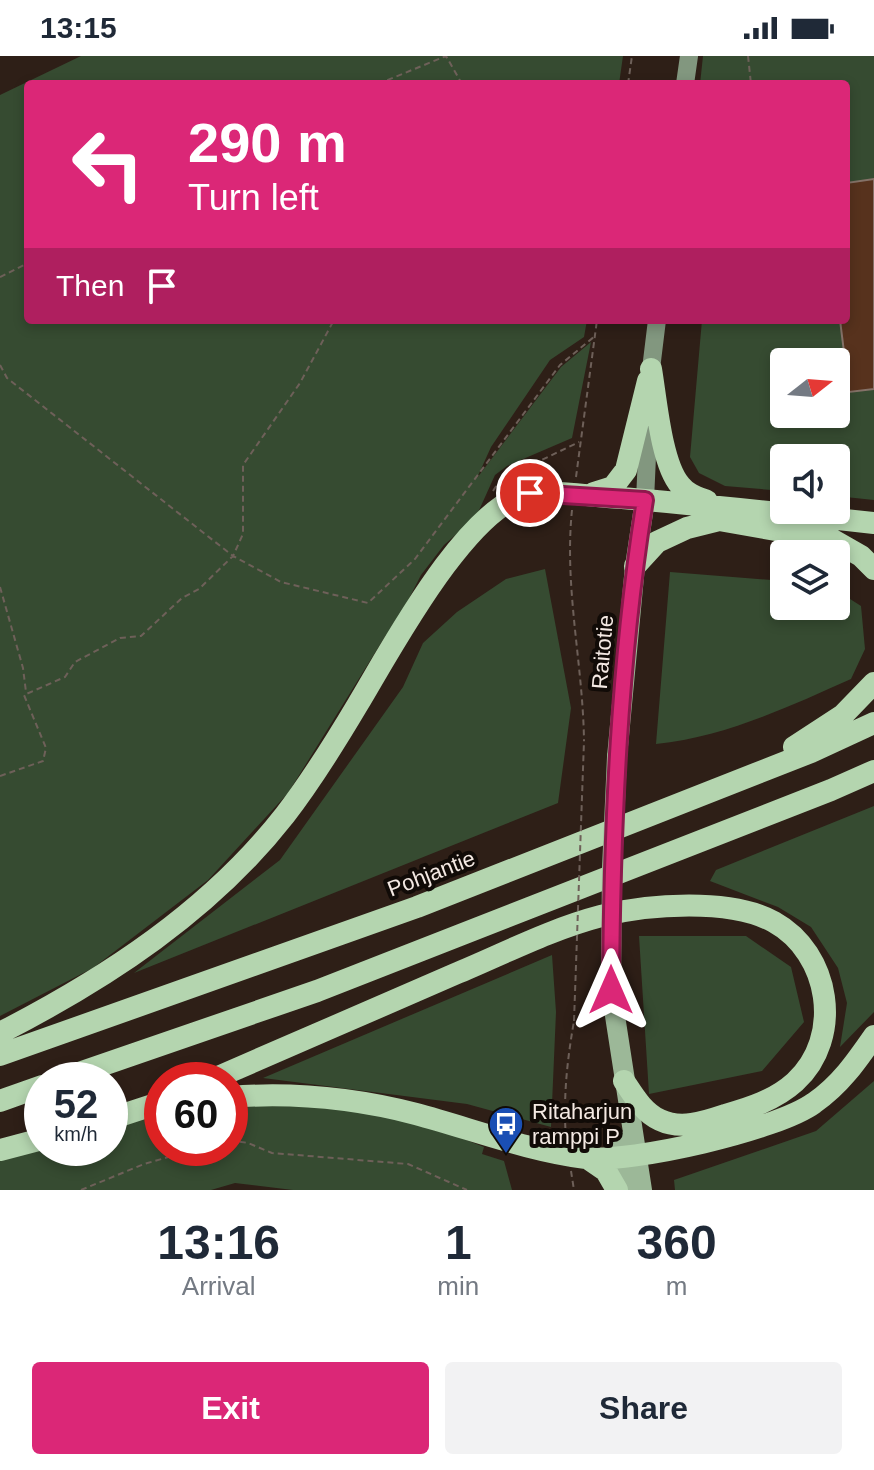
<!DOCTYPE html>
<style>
body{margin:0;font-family:Helvetica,sans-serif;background:#f2f2f3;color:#1f2937;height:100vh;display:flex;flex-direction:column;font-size:30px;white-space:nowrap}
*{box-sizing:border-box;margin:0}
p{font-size:26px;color:#747a83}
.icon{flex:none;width:44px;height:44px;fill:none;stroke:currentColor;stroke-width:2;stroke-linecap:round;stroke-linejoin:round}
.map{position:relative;height:1134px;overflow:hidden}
.drawer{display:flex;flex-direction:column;background:#fff;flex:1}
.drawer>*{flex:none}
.top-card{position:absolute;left:24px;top:24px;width:826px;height:244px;border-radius:8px;box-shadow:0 4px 12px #0003;background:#db2777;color:#fff;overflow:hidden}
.needle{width:52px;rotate:73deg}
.controls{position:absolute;left:770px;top:292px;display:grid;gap:16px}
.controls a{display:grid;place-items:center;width:80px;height:80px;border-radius:8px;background:#fff;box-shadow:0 4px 12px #0003;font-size:40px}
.speed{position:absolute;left:24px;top:1006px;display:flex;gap:16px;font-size:40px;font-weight:700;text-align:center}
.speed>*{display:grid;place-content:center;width:104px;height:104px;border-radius:50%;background:#fff;box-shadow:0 4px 12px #0003;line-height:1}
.speed small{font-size:20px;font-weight:400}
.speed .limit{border:12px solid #d22;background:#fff;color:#111}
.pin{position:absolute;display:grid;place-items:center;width:68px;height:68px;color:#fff;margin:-34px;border:4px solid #fff;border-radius:50%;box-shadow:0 2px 8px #0007}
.me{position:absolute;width:88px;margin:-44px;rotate:0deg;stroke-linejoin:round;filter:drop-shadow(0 0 6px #0008)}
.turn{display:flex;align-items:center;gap:28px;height:168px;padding:0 32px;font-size:36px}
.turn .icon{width:104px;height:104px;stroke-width:2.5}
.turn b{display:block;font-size:56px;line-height:68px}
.then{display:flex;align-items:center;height:76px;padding:0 32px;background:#0003;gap:16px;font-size:30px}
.eta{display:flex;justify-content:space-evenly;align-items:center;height:136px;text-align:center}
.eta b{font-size:48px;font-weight:700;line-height:56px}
.button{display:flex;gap:16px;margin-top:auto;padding:16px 32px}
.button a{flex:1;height:92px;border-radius:8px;background:#db2777;color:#fff;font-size:32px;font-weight:700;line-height:92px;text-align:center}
.button a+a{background:#f2f2f3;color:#1f2937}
.status{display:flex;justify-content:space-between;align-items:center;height:56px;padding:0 40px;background:#fff;direction:ltr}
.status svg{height:22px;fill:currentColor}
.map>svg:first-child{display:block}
</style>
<div class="status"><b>13:15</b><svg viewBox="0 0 49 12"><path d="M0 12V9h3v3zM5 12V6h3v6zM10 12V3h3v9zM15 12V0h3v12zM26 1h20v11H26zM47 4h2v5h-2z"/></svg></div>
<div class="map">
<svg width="874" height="1134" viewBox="0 0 874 1134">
<rect width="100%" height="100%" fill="#2e1f17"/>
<!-- green -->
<path fill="#364b31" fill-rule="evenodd" d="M81,0H623L619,28H28V264H587L584,281L550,304L491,391L477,422L561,311L591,286L572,382L507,410L495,419L476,461L444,489L421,519L391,578L386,579L288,737L208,824L93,912L0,960V39Z
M703,0H874V444L836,440V402H784V435L725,430L699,417L690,401L702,264H846V28H700ZM784,306H836V358H784Z
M545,513L571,652L558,747L134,917L280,804L403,631L423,587L457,556L506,523Z
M670,516L784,525V550H836V534L861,550L865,593L851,623C788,651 725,681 656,688Z
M874,750V956L840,991L847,947L838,912L811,871L778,851L710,825L716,814Z
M639,880H746L791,911L804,966L762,1015L649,1038Z
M552,899L556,956L551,1071L467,1048L263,1022Z
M874,1025V1134H675L674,1124L816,1075Z
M230,1046L342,1049L451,1078L484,1091L482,1098L504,1105L512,1134H293L235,1127L211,1134H0V1099L42,1092H110V1070L162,1056V1092H230Z"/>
<!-- building -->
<path fill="#57321d" stroke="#857268" stroke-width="2" d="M874,123V333L849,336L840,264H846V127Z"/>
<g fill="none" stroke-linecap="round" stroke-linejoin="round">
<!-- path -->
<path stroke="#6e6059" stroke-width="2" stroke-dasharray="6 4" stroke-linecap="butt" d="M748,0L751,28
M378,28L446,0L462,28
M628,28L632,0
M0,221L28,207
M0,309L7,322L233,500L281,526L368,547L415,503L560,309L595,280
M576,421L597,264
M493,435L500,424L579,386
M572,454C564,532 583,608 584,685
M0,531L23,612L26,636
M0,720L43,705L46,692L24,639L65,621L75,606L120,582L141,580L182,542L199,533L233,500L243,478V409L300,327L334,264
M566,1083C563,1042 567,1005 574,965
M230,1084L248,1087L272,1097L408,1108L467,1134
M571,1115L574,1134
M81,1134L144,1108L200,1092"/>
<!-- secondary -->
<path stroke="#82977f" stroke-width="18" d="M685,28L689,0
M645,444L651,313L657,264"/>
<!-- primary -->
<path stroke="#9cb898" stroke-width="20" d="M617,701L635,510L645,444
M611,934L642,1134
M619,1085L626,1134"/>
<!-- motorway -->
<path stroke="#b4d5af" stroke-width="22" d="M651,313C656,342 661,407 680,429C687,438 697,441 707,445
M594,437L613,431L626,414L648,325
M635,510L657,486L687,472L719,464L833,484L861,500L874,513
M794,691L843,659L874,627
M0,977C107,922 210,855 285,759C312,724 336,685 358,648C390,595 468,447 531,437C552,434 598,441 622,442C706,449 790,458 874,467
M0,999L417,851L811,696L874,667
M59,1024L317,935L831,734L874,715
M211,1024C292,989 374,953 455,918C503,898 551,873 601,860C648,848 731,842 774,866C830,897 844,981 795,1026C775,1044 750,1052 725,1059C704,1066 681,1074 660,1064C643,1056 634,1040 624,1025
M230,1041C294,1036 354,1042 416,1058C472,1073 529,1095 586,1102C632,1107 777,1074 814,1047C840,1029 856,1006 874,980
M0,1045L42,1030
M110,1063L162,1046
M0,1094L42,1083
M587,1102L606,1115L617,1134"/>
<!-- path-bridge -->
<path stroke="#6e6059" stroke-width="2" stroke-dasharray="6 4" stroke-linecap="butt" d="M574,965L584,685"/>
<!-- primary-bridge -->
<path stroke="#9cb898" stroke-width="20" d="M611,934L612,813L617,701"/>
</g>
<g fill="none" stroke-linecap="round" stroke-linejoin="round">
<defs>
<path id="route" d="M530,437L645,444C619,606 612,770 611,934"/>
</defs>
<!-- route casing -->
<use href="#route" stroke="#8e194d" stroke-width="20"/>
<!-- route -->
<use href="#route" stroke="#db2777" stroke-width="14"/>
</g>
<!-- icons -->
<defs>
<symbol id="bus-pin" viewBox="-11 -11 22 30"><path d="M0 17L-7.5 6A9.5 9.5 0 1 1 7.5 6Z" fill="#1a4fb4" stroke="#110b07"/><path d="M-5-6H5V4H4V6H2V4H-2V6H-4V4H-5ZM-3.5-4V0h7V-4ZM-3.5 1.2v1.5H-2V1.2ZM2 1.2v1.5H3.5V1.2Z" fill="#fff"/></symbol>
</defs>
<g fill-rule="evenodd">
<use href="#bus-pin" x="486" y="1048" width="40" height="54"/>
</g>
<g text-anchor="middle" stroke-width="8" stroke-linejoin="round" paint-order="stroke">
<!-- street labels -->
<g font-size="22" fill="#f4e9e3" stroke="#110b07">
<text transform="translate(602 596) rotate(-85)" y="8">Raitotie</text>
<text transform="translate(431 817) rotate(-21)" y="8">Pohjantie</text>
</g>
<!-- poi labels -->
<g font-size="22" fill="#f4e9e3" stroke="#110b07" text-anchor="start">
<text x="532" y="1063">Ritaharjun<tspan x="532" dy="25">ramppi P</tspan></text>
</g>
</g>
</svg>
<div class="controls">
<a><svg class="needle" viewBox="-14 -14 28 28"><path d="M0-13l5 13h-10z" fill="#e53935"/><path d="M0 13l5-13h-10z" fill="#747a83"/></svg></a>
<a><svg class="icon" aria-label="sound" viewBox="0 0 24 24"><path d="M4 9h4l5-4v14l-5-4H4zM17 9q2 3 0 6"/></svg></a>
<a><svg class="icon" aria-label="layers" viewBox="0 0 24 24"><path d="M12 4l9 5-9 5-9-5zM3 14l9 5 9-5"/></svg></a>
</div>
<div class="speed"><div>52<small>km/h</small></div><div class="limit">60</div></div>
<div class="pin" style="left:530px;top:437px;background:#d93025"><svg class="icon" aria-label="arrive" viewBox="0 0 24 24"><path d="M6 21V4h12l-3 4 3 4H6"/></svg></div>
<svg class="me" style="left:611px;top:934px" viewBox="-20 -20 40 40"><path d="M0-17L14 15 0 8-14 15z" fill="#db2777" stroke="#fff" stroke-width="4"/></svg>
<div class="top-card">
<div class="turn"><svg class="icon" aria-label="left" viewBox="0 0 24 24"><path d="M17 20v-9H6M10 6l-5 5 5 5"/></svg><div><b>290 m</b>Turn left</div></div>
<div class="then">Then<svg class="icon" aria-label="arrive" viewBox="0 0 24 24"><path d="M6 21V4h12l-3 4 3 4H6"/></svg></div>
</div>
</div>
<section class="drawer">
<div class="eta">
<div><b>13:16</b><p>Arrival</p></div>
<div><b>1</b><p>min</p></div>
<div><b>360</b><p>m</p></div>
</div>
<div class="button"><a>Exit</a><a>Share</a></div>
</section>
